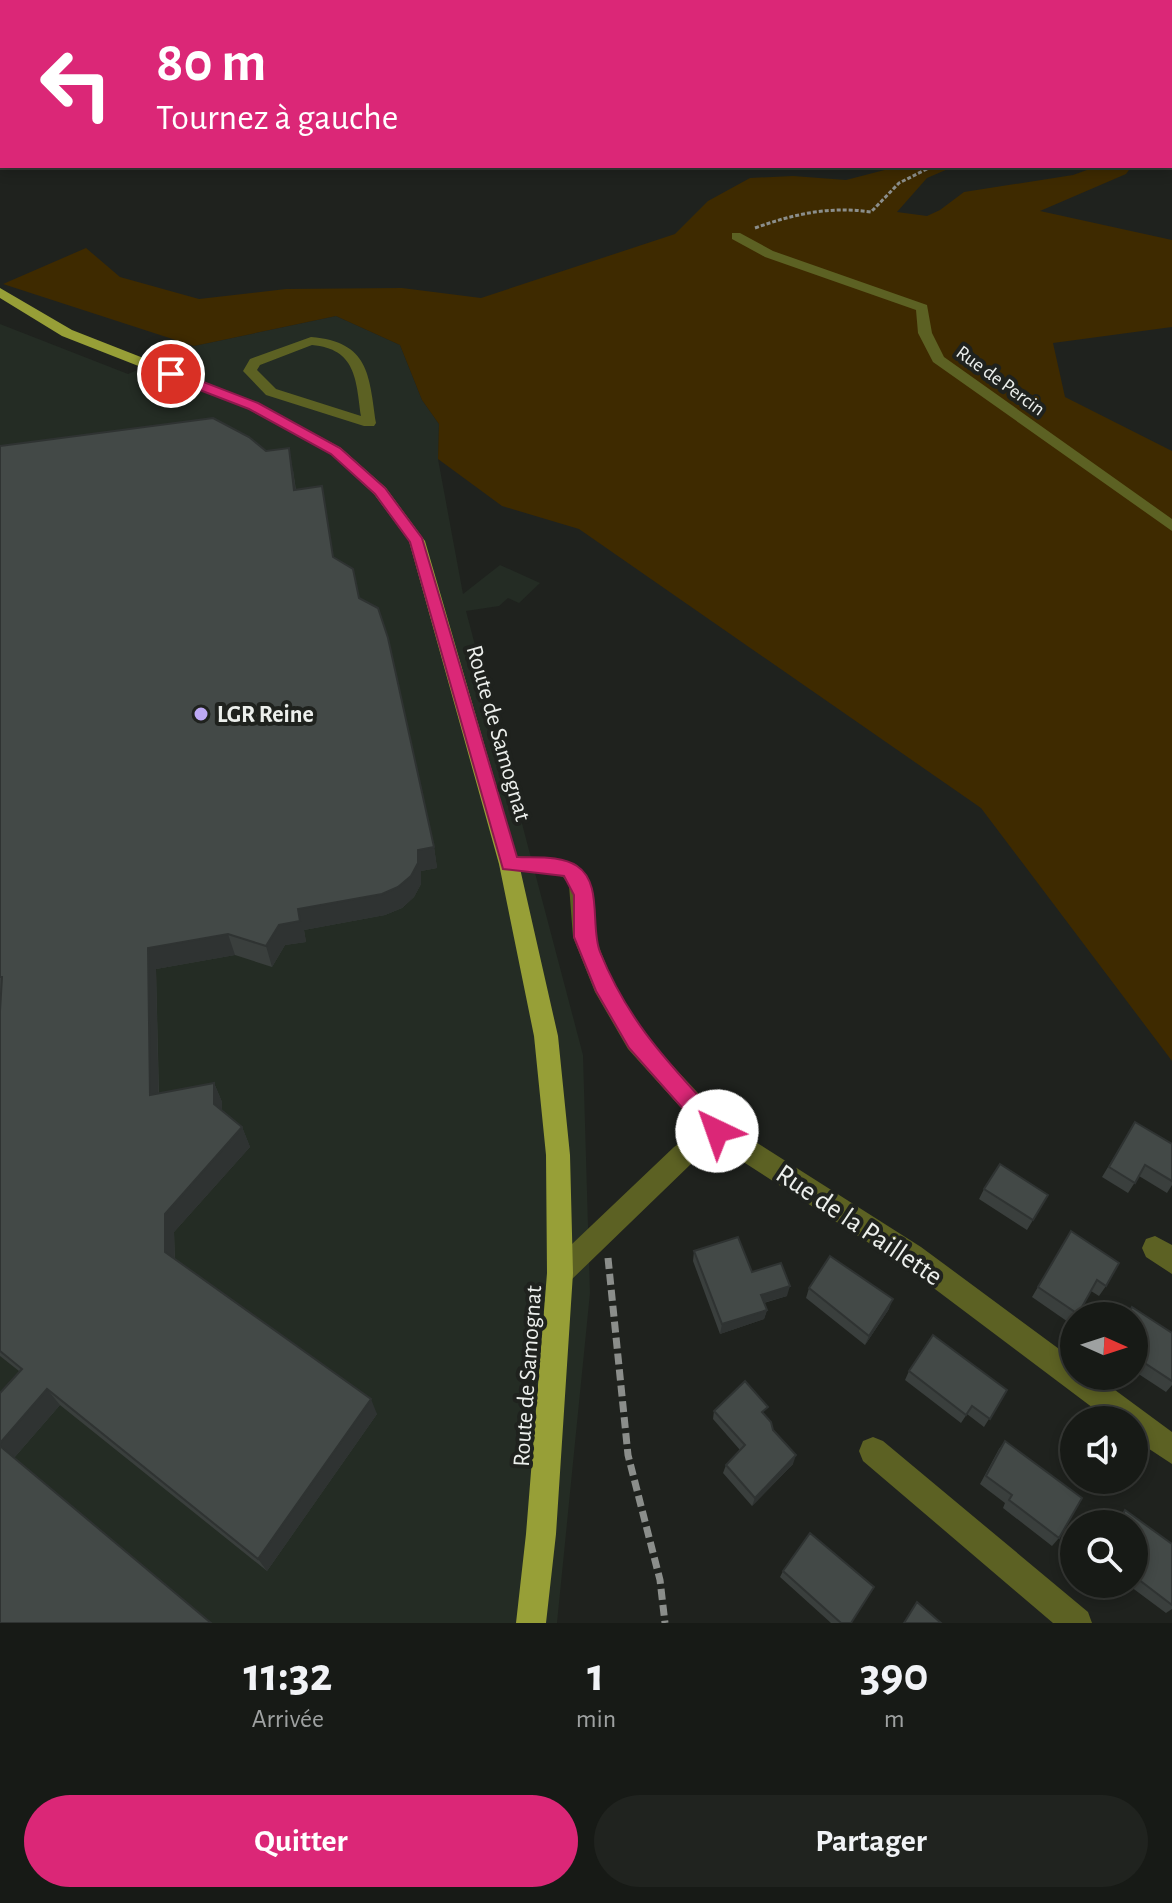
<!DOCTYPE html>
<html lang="fr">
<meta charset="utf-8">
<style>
body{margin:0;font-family:"Alegreya Sans",sans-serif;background:#20231f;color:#f1f3f6;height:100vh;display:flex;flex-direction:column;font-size:30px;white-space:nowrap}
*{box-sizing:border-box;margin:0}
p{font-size:26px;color:#9ea1a1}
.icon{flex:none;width:44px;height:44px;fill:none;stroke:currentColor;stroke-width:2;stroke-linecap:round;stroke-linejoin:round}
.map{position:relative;height:1623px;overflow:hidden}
.panel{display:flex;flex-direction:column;background:#171a16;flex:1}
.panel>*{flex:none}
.banner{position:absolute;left:0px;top:0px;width:1172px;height:168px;box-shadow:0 4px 12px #0003,0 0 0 2px #363835;background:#db2777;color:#fff;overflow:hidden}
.needle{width:52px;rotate:93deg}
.controls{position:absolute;left:1060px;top:1302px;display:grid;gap:16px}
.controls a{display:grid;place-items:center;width:88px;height:88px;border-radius:50%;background:#171a16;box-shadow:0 4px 12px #0003,0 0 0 2px #363835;font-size:40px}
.pin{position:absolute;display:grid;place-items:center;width:68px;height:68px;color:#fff;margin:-34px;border:4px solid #fff;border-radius:50%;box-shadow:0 2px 8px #0007}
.me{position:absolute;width:88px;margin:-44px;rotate:318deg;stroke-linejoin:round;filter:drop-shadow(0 0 6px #0008)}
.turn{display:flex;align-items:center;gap:28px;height:168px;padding:0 24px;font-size:36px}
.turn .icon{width:104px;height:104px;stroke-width:2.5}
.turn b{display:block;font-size:56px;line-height:68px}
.eta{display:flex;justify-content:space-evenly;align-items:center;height:136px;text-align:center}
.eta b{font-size:48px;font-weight:700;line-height:56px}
.button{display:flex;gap:16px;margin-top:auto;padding:16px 24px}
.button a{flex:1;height:92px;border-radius:48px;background:#db2777;color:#fff;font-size:32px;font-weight:700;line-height:92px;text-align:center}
.button a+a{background:#20231f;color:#f1f3f6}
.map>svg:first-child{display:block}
</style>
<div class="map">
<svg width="1172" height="1623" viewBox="0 0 1172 1623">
<rect width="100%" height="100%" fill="#1f221e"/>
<!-- built -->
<path fill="#242c24" d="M336,316L400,345L422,400L439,424L438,459L463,594L500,565L540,583L519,603L508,598L499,606L466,611L583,1055L590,1293L557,1623H0V324L128,374L194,346Z"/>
<!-- green -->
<path fill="#3e2a00" d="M472,0H1172V113L1170,2Z
M900,166H955L927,178L897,212L927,216L940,210L964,192L1073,175L1098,166H1132L1126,174L1040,211L1172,240V327L1053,343L1065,397L1172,451V1061L981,808L579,529L502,506L438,459L439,424L422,400L400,345L336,316L194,346L3,284L86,248L120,277L199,299L286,289L402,288L481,298L675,234L708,201L750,178L793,176L846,180Z"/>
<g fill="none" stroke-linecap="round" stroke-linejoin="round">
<!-- stream -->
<path stroke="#638386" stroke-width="4" d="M1056,0L1060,2"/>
<!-- path-far1 -->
<path stroke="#8b8e8b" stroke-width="3" stroke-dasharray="4 2" stroke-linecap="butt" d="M755,228C794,214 829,206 871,212L899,183L933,166"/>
<!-- path -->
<path stroke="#8b8e8b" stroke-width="7" stroke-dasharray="11 5" stroke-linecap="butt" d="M608,1258L628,1455L660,1580L665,1623"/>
<!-- minor -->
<path fill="#5c6123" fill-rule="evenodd" d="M63,0H76L78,2H65Z
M732,233H740L773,251L927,305L932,333L944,357L1172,519V531L933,362L918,333L916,310L765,257L732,239Z
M311,337C369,342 369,374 376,423L374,426H364L266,395L243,371L250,359ZM312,345C356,349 356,379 361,416L276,389L257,370L260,365Z
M509,856L554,858L577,865L586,876L594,895L595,937L613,982L644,1035L726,1123L921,1247L1074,1360V1376H1096L1172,1432V1464L1134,1439V1420H1109L903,1265L717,1145L692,1163L569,1282L560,1286L551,1282L547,1273L551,1264L674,1147L700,1129L628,1049L595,992L573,937L569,885L563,877L554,874L502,870L499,864L502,858Z
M1155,1236L1172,1245V1274L1146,1257L1142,1248L1146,1239Z
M873,1437L883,1441L1088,1612L1092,1623H1053L863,1461L859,1451L863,1441Z"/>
<!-- major -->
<path fill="#979f37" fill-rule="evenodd" d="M0,288L72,330L258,403L341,448L386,488L425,541L519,864L558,1036L570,1155L573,1273L556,1534L546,1623H516L526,1534L547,1273L546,1155L534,1036L499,864L409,541L374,494L331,454L248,409L62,336L0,298Z"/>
</g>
<!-- wall -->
<path fill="#3a3f3d" d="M0,446L266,451L293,470L296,490L333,557L359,598L434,847L437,868L421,871V884L414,897L402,908L385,915L304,930L306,942L285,945L272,967L235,955L156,969L159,1094L214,1083L222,1102V1110L242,1127L250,1147L174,1232L175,1259L377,1414L267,1571L60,1405L14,1458L0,1623L19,1371L0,1356Z
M1135,1122L1172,1144V1185L1167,1193L1139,1176L1128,1193L1102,1177Z
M984,1189L1048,1195L1027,1230L979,1199Z
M1071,1231L1106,1286L1099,1296L1091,1291L1078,1314L1077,1316H1074V1320L1071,1324L1032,1297Z
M694,1251L752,1272L787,1296L764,1303L767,1310L764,1319L720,1334L693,1261Z
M809,1288L889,1309L865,1345L806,1298Z
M1132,1307L1172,1333V1385L1166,1392L1134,1371V1316H1125Z
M909,1371L1007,1390L984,1427L967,1414L961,1423L905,1380Z
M714,1411L766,1416L773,1430L793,1464L752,1506L723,1473L726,1465L740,1450L713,1419Z
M1005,1441L1059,1538L1052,1546L1003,1508L1005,1503L980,1484L999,1449Z
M1125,1510L1172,1544V1609L1166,1613L1127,1584H1134V1524H1114L1117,1518Z
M783,1571L851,1623H831L780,1577Z"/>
<!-- shaded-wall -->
<path fill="#2f3332" d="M289,448L293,470L298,511L294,490Z
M434,847L437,868L421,871V884L414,897L402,908L385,915L304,930L306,942L285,945L272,967L266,946L279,925L298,909L418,850Z
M228,934L235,955L156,969L159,1115L150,1095L148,948Z
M214,1083L222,1102V1123L214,1104Z
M242,1127L250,1147L174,1232L175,1270L165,1252V1214Z
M790,1286L787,1296L758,1304L761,1295Z
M893,1299L889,1309L865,1345L869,1336Z
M767,1310L764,1319L720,1334L722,1324Z
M47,1389L60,1405L13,1459L0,1447V1443Z
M371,1399L377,1414L267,1571L258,1559Z
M796,1455L793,1464L752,1506L755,1498Z"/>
<!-- building -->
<path fill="#434947" stroke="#2f3332" stroke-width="2" d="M213,418L249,437L266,451L289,448L294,490L322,486L333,557L353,569L359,598L378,608L388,638L434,847L418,850V863L411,876L398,887L382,894L298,909L300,921L279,925L266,946L228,934L148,948L150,1095L214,1083V1104L242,1127L165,1214V1252L371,1399L258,1559L47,1389L0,1443V1393L22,1369L0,1351V1011L2,977H0V446Z
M1135,1122L1172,1144V1181L1145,1165L1135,1183L1109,1167Z
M1000,1164L1048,1195L1033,1220L984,1189Z
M1071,1231L1119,1263L1106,1286L1097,1280L1078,1314L1038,1287Z
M738,1237L752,1272L781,1263L790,1286L761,1295L767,1310L722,1324L694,1251Z
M830,1256L893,1299L869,1336L809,1288Z
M1132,1307L1172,1333V1381L1134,1356V1316H1127Z
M933,1335L1007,1390L990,1419L972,1406L966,1415L909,1371Z
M745,1381L768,1407L762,1412L771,1422L773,1430L796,1455L755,1498L726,1465L745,1445L714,1411Z
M1005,1441L1082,1498L1059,1538L1009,1500L1012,1495L986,1476Z
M0,1446L211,1623H0Z
M1125,1510L1172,1544V1605L1134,1576V1524H1119Z
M810,1533L874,1587L851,1623H841L783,1571Z
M917,1602L941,1623H904Z"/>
<!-- route -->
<path fill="#db2777" stroke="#8e194d" stroke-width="2" d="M166,371H175L258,403L340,448L385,488L422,538L517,857C535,858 561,855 577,866C603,883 590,927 600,952C630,1026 672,1066 724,1124L728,1131L724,1138L717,1141L709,1138L629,1048L596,991L574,937V895L564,876L503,869L410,542L375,494L331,454L249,409L166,377Z"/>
<!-- markers -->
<circle fill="#bda9f5" stroke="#1f221e" stroke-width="3" cx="201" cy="714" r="8"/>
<g text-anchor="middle" stroke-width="8" stroke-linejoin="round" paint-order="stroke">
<!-- far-street labels -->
<g font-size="20" fill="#ecefec" stroke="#1f221e">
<text transform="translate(1001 380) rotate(36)" y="7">Rue de Percin</text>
</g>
<!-- poi labels -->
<g font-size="24" font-weight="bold" fill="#ecefec" stroke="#1f221e" text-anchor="start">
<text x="217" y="722">LGR Reine</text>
</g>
<!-- street labels -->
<g font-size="24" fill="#ecefec" stroke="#1f221e">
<text transform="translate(499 733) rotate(74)" y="8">Route de Samognat</text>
<text transform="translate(527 1376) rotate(-86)" y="8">Route de Samognat</text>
</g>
<!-- near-street labels -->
<g font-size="28" fill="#ecefec" stroke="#1f221e">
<text transform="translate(860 1224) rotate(34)" y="10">Rue de la Paillette</text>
</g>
</g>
</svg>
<div class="controls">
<a><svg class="needle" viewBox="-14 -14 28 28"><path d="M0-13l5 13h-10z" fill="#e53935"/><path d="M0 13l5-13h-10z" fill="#9ea1a1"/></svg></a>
<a><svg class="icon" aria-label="sound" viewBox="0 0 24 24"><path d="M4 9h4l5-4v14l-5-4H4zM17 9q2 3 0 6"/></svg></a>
<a><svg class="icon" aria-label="search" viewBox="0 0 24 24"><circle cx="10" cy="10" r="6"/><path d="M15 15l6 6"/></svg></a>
</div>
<div class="pin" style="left:171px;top:374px;background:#d93025"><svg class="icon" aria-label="arrive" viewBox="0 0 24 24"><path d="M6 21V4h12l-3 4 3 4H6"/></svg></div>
<svg class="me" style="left:717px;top:1131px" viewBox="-20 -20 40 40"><circle r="19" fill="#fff"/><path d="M0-13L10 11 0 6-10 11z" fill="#db2777"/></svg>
<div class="banner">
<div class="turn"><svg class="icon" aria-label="left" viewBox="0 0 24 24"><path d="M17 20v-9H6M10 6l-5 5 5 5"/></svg><div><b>80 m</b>Tournez à gauche</div></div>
</div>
</div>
<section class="panel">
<div class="eta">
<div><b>11:32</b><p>Arrivée</p></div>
<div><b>1</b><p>min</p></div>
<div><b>390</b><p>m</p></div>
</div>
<div class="button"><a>Quitter</a><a>Partager</a></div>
</section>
